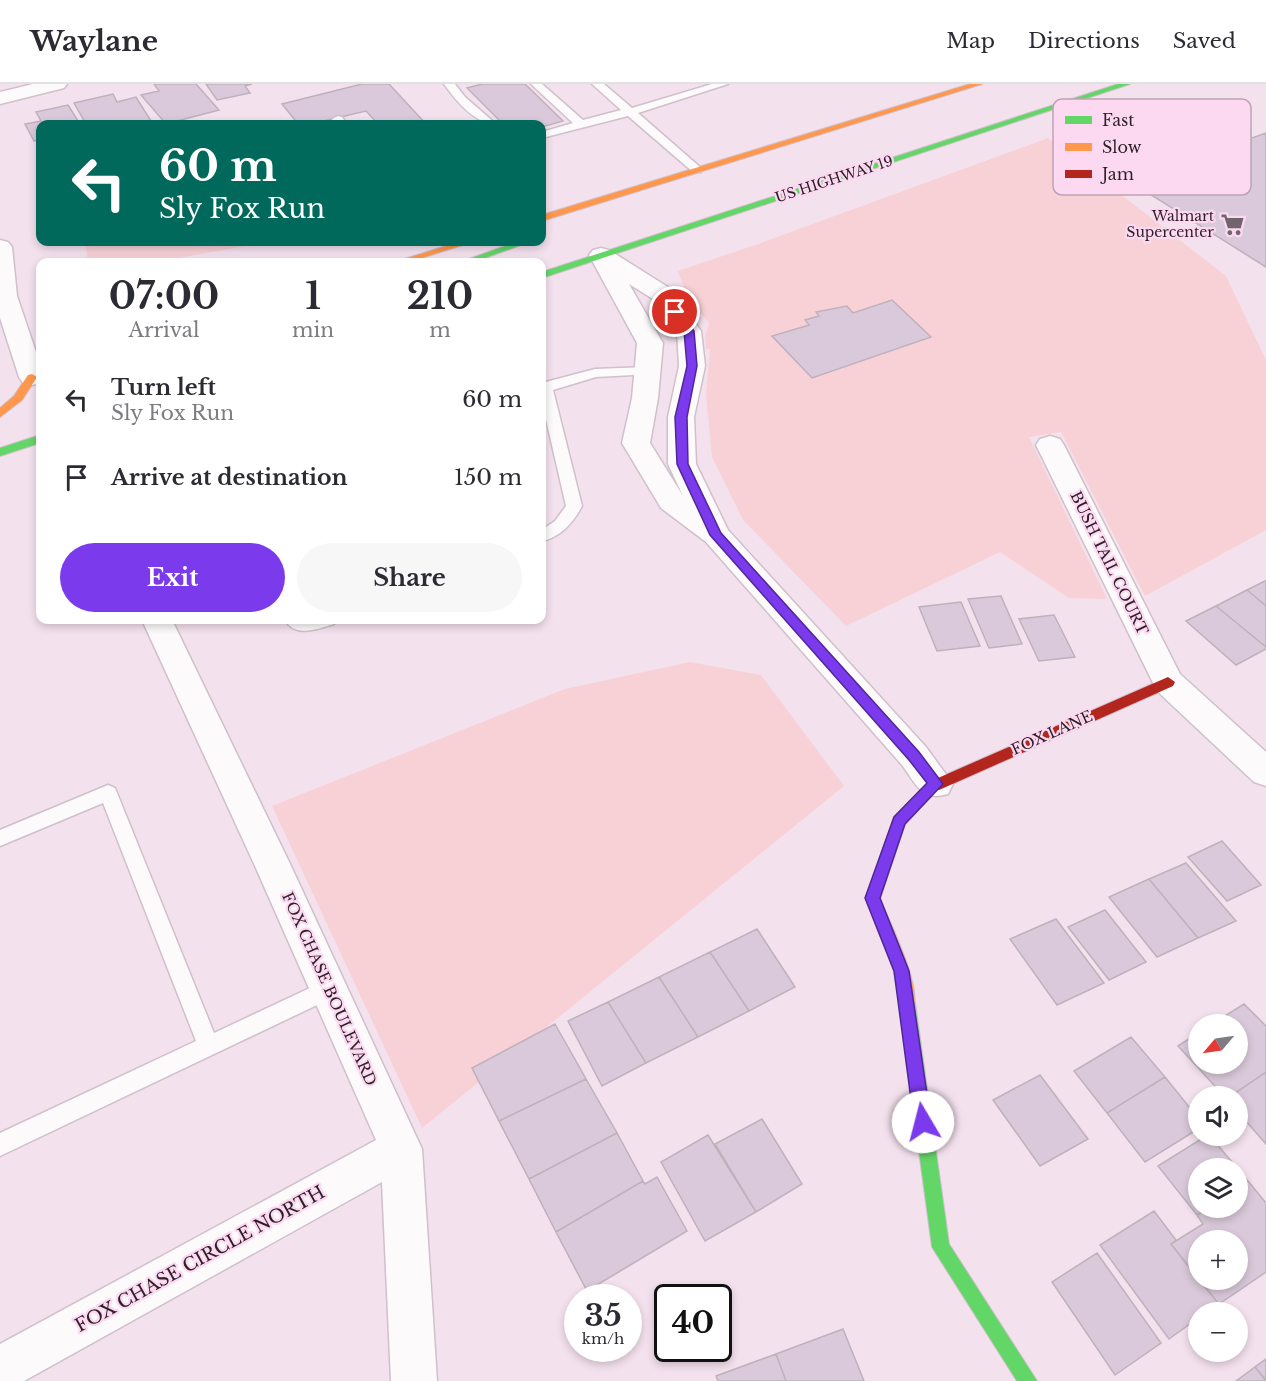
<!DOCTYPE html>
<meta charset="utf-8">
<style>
body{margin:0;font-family:"Libre Baskerville",serif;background:#f7f7f7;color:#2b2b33;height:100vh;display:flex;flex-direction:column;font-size:22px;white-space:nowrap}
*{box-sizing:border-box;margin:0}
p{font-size:20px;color:#7c7c81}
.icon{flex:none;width:33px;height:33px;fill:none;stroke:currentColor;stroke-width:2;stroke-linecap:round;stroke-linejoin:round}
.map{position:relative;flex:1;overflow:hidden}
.side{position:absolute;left:36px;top:174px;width:510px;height:366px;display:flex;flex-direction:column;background:#fff;border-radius:12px;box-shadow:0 3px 9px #0003}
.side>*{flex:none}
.guide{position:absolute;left:36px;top:36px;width:510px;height:126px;border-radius:12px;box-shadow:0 3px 9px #0003;background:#00695c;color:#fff;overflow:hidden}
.needle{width:39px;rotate:241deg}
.buttons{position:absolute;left:1188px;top:930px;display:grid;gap:12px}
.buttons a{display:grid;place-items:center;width:60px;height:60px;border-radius:50%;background:#fff;box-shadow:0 3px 9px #0003;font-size:30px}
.speed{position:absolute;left:564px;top:1200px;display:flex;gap:12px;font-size:30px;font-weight:700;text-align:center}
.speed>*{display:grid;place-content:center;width:78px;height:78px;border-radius:50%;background:#fff;box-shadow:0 3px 9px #0003;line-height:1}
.speed small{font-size:15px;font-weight:400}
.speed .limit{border:3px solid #111;border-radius:9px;background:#fff;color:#111}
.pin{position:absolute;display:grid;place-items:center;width:51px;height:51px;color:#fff;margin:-26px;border:3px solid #fff;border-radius:50%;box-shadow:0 2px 6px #0007}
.me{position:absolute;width:66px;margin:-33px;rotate:352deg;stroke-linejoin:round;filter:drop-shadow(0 0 4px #0008)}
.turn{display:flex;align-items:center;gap:21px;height:126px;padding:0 24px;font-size:27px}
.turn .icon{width:78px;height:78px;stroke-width:2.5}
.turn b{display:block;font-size:42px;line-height:51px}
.eta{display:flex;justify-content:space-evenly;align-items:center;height:102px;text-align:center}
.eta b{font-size:36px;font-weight:700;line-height:42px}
.button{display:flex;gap:12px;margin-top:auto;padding:12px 24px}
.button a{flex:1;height:69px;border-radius:36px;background:#7c3aed;color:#fff;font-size:24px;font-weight:700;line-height:69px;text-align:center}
.button a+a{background:#f7f7f7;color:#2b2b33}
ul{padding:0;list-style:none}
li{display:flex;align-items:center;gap:18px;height:78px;padding:0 24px}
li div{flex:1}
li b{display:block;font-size:22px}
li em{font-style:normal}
header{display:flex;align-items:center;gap:36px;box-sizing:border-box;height:84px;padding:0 30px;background:#fff;border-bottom:2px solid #e1e1e2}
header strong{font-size:28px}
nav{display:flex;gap:33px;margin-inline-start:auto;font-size:21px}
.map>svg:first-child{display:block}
</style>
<header>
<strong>Waylane</strong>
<nav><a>Map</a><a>Directions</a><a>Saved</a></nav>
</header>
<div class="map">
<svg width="1266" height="1297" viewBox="0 0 1266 1297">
<rect width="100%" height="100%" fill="#f4e1ee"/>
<!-- green -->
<path fill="#f8d1d6" d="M1048,54L1226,192L1266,276V446L1145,512L1061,348L1029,353L1107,515L1069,514L1000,468L846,542L743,436L712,373L706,311L710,264L706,265L705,253L709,239L688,214L678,187L758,160Z
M85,158H269L155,178H88Z
M690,578L761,591L844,702L422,1044L272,722L565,605Z"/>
<!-- building -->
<path fill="#dac9da" stroke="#beb1bc" stroke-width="1.5" d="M154,0H196L219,26L166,40L141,11L159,7Z
M206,0H252L245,2L250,9L217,16Z
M362,0H389L426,40H378L366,27L311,40H298L282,20Z
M482,0H525L563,37L542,43V40H503L467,4Z
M113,10L117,18L136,13L151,37L135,40H86L74,19Z
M68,21L80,40H40V56L34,57L25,40L41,37L36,28Z
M1266,49V183L1129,97Z
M892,216L931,253L812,294L772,252L809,241L805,236L819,232L816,228L847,222L853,229Z
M1265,497H1266V522L1247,506Z
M1247,506L1266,522V563L1216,522Z
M1001,512L1022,560L989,564L968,515Z
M961,518L980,562L937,567L919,523Z
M1216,522L1266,563V565L1236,581L1186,537Z
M1054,531L1075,573L1039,577L1019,535Z
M1222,757L1261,801L1227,817L1188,773Z
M1186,779L1236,837L1198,854L1149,795Z
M1149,795L1198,854L1157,873L1109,813Z
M1105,826L1146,878L1109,896L1068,843Z
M1056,835L1104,899L1057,921L1010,855Z
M757,845L795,903L749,927L710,868Z
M710,868L749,927L698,953L659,893Z
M659,893L698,953L646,979L608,918Z
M608,918L646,979L602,1002L568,937Z
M1244,920L1266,942V988L1231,1012H1224L1178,962L1198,949V980H1238V940H1212Z
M555,940L586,995L499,1037L472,984Z
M1131,953L1165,993L1107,1029L1074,987Z
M1266,988V1060L1238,1028V1012H1231Z
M1040,991L1088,1055L1040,1082L993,1016Z
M1165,993L1198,1034V1045L1145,1078L1107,1029Z
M586,995L617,1049L529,1095L499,1037Z
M762,1035L802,1100L756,1128L715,1060Z
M617,1049L643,1097L556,1148L529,1095Z
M708,1051L756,1128L705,1157L661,1078Z
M1206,1052H1210L1237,1084H1198V1124H1208L1197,1131L1158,1082Z
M1238,1085L1248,1097L1238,1104Z
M657,1093L687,1147L587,1207L556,1148L643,1097L645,1100Z
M1248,1097L1266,1119V1188L1219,1220L1199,1196H1238V1156H1198V1195L1171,1160L1203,1140L1197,1131L1208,1124H1238V1104Z
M1154,1127L1176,1156L1171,1160L1219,1220L1207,1228H1198V1234L1169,1255L1100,1161Z
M1097,1169L1161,1259L1115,1291L1052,1198Z
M843,1245L864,1297H786L776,1270Z
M776,1270L786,1297H718L716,1292Z
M1266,1275V1296L1255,1283Z
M1255,1283L1266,1297H1236Z"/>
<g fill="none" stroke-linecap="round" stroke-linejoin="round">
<defs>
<path id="lane" d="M444,0H455L465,13L496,40C475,40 456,17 444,0Z
M531,0H542L583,36L621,26L592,0H604L632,24L712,0H728L638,29L701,84V88H693L628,32L542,54V48L573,39Z
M338,32L342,33L347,40H337L332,35Z
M647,283L654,287L652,290L596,293L553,306L582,422C573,439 561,453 542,457V446L555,437L566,422L542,318V299L595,285Z
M285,536H336L334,540C318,545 295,554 285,536Z
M108,701L115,704L117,709L214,949L329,895L336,898L339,905L336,912L0,1072V1049L196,957L103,719L0,762V746Z"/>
<path id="street" d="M33,0H67L64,4L0,20V8Z
M0,156L8,158L12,163L17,212L40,280V299L32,301L23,299L19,293L0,234Z
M601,164L609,166L671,205L701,247L705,282L694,333L696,380L728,446L926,663L953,700L948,710C922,718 916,700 902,681L706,458L661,424L622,359L632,314L637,259L589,171L593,166ZM629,200L653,215L677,247L679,282L668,333V380L683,412L650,359L658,314L663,259Z
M1050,352L1060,355L1064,361L1180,590L1266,668V702L1254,698L1157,607L1036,361L1040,355Z
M142,536H172L291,782L422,1065L437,1297H391L382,1098L24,1297H0V1260L376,1056L255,782Z"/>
<path id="fast" d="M1118,0H1130L542,194V188Z
M516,158H529L474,178H461Z
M40,351V359L0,372V364Z
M907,912L913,914L915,919L949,1160L1037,1297H1017L932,1163L899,919L901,914Z"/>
<path id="slow" d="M970,0H982L542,137V131Z
M459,158H472L409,178H395Z
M32,290L37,293L22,316L0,333V324L14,312L28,291Z
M934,696L939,698L941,702L905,740L880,815C889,837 922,903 913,924L907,926L901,924L894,887L866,815L894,733L929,698Z"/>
<path id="jam" d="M1168,593L1175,598L1173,602L939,706H929L927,702L929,698Z"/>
</defs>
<!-- lane casing -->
<use href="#lane" stroke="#cfc0ca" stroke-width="3"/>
<!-- street casing -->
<use href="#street" stroke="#cfc0ca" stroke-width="3"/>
<!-- fast casing -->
<use href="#fast" stroke="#cfc0ca" stroke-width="2"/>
<!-- slow casing -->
<use href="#slow" stroke="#cfc0ca" stroke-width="2"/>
<!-- jam casing -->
<use href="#jam" stroke="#cfc0ca" stroke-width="2"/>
<!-- lane -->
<use href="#lane" fill="#fdfafc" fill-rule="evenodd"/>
<!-- street -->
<use href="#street" fill="#fdfafc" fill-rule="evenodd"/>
<!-- fast -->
<use href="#fast" fill="#63d668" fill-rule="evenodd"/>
<!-- slow -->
<use href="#slow" fill="#ff974d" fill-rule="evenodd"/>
<!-- jam -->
<use href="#jam" fill="#b3261e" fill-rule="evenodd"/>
</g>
<!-- route -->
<path fill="#7c3aed" stroke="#51269a" stroke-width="1.5" d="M672,226H679L694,247L697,282L687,333L688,380L721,449L919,668L943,700L905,740L880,814L909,887L931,1038L929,1044L923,1046L917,1044L914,1038L894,887L865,814L894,733L927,699L909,676L710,451L677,380L675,333L687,282L684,247L670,228Z"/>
<!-- icons -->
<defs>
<symbol id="supermarket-bare" viewBox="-9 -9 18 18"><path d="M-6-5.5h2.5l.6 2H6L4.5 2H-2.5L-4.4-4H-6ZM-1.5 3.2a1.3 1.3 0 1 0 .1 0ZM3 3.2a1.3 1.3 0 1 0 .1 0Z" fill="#72636d" stroke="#fcd9f1" stroke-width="2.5" paint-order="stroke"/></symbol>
</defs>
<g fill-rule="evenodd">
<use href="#supermarket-bare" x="1216" y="124" width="33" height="33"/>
</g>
<g text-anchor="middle" stroke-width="4.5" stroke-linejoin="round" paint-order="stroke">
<!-- far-street labels -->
<g font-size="14" fill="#2c1f28" stroke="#fcd9f1">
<text transform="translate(834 95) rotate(-18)" y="5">US HIGHWAY 19</text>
</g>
<!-- far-poi labels -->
<g font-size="14" fill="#2c1f28" stroke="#fcd9f1" text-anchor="end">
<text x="1214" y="137">Walmart<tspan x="1214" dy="16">Supercenter</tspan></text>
</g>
<!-- street labels -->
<g font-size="15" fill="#2c1f28" stroke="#fcd9f1">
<text transform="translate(1109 479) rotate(64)" y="5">BUSH TAIL COURT</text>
<text transform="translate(1052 649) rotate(-24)" y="5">FOX LANE</text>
<text transform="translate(329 905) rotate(66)" y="5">FOX CHASE BOULEVARD</text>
</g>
<!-- near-street labels -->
<g font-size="18" fill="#2c1f28" stroke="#fcd9f1">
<text transform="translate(200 1175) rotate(-29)" y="6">FOX CHASE CIRCLE NORTH</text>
</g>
</g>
<!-- legend -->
<rect x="1053" y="15" width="198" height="96" rx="9" fill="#fcd9f1" stroke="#bea1b5" stroke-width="1.5"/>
<rect x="1065" y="32" width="27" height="8" fill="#63d668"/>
<rect x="1065" y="59" width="27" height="8" fill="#ff974d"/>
<rect x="1065" y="86" width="27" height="8" fill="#b3261e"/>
<g font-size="16" fill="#2c1f28">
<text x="1102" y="42">Fast</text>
<text x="1102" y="69">Slow</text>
<text x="1102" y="96">Jam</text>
</g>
</svg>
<div class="buttons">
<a><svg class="needle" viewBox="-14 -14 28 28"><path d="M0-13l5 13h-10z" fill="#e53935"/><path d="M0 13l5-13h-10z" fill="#7c7c81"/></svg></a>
<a><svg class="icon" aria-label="sound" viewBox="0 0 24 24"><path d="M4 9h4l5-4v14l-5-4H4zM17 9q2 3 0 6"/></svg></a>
<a><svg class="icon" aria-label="layers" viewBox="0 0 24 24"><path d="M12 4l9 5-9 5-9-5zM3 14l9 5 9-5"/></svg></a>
<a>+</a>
<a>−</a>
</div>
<div class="speed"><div>35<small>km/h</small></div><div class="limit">40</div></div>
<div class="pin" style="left:675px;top:228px;background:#d93025"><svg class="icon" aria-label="arrive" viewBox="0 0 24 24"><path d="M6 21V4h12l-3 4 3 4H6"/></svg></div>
<svg class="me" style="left:923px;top:1038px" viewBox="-20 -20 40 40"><circle r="19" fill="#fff"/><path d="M0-13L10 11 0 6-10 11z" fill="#7c3aed"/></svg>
<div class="guide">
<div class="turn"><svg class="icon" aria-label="left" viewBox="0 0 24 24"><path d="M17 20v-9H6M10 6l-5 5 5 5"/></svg><div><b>60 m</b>Sly Fox Run</div></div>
</div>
<section class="side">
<div class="eta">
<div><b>07:00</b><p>Arrival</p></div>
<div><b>1</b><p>min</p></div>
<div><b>210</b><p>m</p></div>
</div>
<ul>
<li><svg class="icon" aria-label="left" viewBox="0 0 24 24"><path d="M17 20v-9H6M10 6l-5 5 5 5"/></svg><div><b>Turn left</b><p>Sly Fox Run</p></div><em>60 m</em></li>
<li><svg class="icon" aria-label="arrive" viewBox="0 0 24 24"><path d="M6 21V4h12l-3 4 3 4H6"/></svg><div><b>Arrive at destination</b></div><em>150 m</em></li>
</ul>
<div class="button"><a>Exit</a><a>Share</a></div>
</section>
</div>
